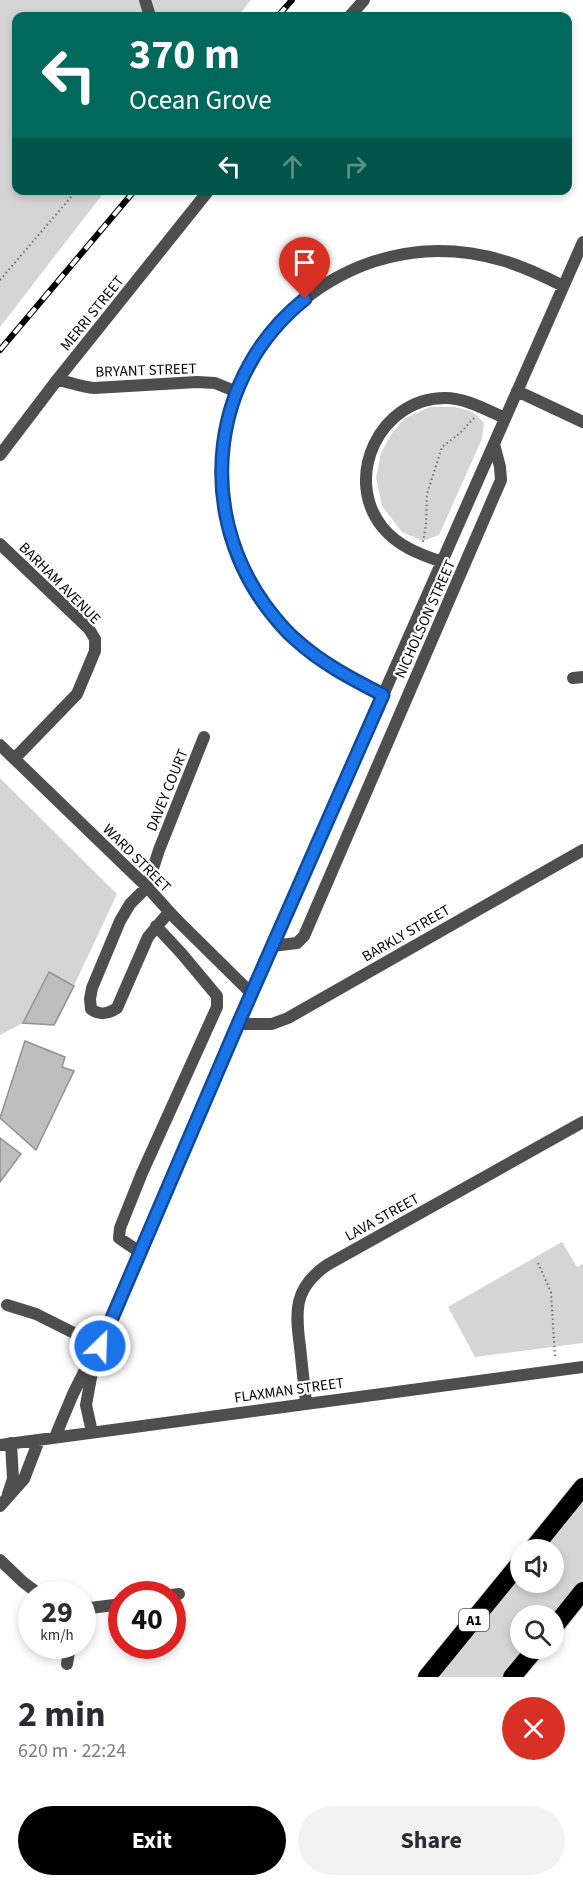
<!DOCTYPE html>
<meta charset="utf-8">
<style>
body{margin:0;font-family:"Source Sans 3",sans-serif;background:#f2f2f3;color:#2b2b33;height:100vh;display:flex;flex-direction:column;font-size:22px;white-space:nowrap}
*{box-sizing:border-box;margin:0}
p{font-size:20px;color:#7c7c81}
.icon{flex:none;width:33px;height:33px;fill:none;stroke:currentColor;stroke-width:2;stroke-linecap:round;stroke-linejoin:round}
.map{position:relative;height:1677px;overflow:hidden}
.sheet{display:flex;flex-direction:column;background:#fff;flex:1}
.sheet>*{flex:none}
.top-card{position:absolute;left:12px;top:12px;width:560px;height:183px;border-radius:12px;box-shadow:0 3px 9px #0003;background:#00695c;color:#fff;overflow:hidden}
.tools{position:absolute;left:510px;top:1539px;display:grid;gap:12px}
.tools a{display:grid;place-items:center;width:54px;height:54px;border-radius:50%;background:#fff;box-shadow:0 3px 9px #0003;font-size:30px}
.speed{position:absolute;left:18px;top:1581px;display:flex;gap:12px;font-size:30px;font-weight:700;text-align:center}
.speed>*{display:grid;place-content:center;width:78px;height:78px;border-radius:50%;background:#fff;box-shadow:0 3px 9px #0003;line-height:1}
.speed small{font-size:15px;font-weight:400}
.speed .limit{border:9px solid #d22;background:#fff;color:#111}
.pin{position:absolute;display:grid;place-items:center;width:51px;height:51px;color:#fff;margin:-62px -26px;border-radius:50% 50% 50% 0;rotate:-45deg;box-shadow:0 0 6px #0007}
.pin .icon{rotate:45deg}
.me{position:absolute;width:66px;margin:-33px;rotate:24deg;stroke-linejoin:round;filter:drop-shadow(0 0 4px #0008)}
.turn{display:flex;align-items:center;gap:21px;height:126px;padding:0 18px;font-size:27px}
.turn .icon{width:78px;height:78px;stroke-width:2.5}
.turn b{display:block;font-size:42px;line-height:51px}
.lanes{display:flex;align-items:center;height:57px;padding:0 18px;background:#0003;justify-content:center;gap:30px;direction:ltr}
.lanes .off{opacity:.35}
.round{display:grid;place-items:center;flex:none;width:63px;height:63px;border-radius:32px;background:#f2f2f3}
.headline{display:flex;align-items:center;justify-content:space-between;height:102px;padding:0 18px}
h1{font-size:36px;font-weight:700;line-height:45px}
.cta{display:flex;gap:12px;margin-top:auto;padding:12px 18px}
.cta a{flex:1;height:69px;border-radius:36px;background:#000;color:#fff;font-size:24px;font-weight:700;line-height:69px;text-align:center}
.cta a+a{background:#f2f2f3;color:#2b2b33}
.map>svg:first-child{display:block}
</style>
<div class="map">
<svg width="583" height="1677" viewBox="0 0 583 1677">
<rect width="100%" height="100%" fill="#fff"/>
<!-- green -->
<path fill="#d5d5d5" d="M0,0H251L238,16H16V190L105,191L0,327Z
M430,407H455L473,412L484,423L482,439L439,535L423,541L402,532L382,506L376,478L381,453L392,433L405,418Z
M0,778L117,894L57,1022L21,1024L0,1035Z
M562,1242L577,1267L583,1264V1343L475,1357L448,1307Z
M583,1487V1591L554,1616H520V1648L536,1649L512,1677H427L520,1563V1582H554V1550L532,1549Z"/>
<!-- building -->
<path fill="#bebebe" stroke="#929292" stroke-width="1.5" d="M49,972L74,986L54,1025L23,1023Z
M25,1041L65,1057L62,1067L74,1071L36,1150L0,1118Z
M0,1138L21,1154L0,1182Z"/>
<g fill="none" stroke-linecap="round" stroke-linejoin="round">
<defs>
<path id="highway" d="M532,1550L583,1487
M554,1627L583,1591
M427,1677L520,1563
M512,1677L536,1648"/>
</defs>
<!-- highway casing -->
<use href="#highway" stroke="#dbdbdb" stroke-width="20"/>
<!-- path -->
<path stroke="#707070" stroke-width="2" stroke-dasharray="1.5 3" stroke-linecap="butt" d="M0,280L77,190
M423,542L426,524L427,494L442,447L460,433L474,418
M538,1263L551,1292L555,1357"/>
<!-- minor -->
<path stroke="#4e4e4e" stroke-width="12" d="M145,0L150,16
M350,16L364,0
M57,380C70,382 81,387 94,388L197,382L215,383L237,392
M517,391L583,422
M0,455L57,380L209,190
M0,544L89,629L95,639V651L77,694L14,759
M442,562C420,554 399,547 383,528C342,478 380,398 445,398C466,398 486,410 505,418
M573,678L583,677
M383,695C352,679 321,663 295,640C262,610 237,566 227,523C197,388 296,253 438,251C486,251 522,265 563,286
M0,745L147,887L176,919L251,993
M169,912L148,937L117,1008C108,1014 100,1016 91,1009L90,999L92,988L120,921L130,904L147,887L159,850L204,737
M272,946L297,943L304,936L501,480L500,467L494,444
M238,1024H272L288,1018L583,850
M141,1253L119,1238L120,1228L142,1173L217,1007V996L182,954L156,926
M7,1305L36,1314L100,1346
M306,1403C304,1384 302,1366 300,1347C295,1310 294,1288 327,1265L583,1122
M92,1432L86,1405L94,1361
M55,1437L73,1394L84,1372L96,1354L141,1253L238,1024L583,242
M0,1445L583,1367
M8,1494L13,1479L11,1443
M0,1506L24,1479L39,1440
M0,1560L23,1582L39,1594
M172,1595L179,1594
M82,1609L122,1604
M67,1664L70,1646"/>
<!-- highway -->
<use href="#highway" stroke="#000" stroke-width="18"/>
<defs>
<path id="rail" d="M278,16L292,0
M0,350L135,190"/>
</defs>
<!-- rail casing -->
<use href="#rail" stroke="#000" stroke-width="6"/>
<!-- rail -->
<use href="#rail" stroke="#fff" stroke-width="4" stroke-dasharray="11" stroke-linecap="butt"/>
</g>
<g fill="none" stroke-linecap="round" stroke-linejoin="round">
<defs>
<path id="route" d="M100,1346L238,1024L383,695C352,679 321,663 295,639C283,629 274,617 265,605C195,508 211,374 305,299"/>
</defs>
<!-- route casing -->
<use href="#route" stroke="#114b97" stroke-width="15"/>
<!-- route -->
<use href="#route" stroke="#1a73e8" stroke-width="10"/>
</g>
<g text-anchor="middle" stroke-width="4.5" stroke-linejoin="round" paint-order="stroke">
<!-- shield labels -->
<rect fill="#fff" stroke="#4c4c4c" stroke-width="1.5" x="459" y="1609" width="30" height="22" rx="4.5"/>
<g font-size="14" font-weight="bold" fill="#000">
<text x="474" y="1625">A1</text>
</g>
<!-- street labels -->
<g font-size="15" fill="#000" stroke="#fff">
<text transform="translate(92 313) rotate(-51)" y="5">MERRI STREET</text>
<text transform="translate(146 370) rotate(-2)" y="5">BRYANT STREET</text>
<text transform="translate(60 583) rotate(45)" y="5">BARHAM AVENUE</text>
<text transform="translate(425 619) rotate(-66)" y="5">NICHOLSON STREET</text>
<text transform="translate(167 790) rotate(-68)" y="5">DAVEY COURT</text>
<text transform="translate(137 858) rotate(45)" y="5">WARD STREET</text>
<text transform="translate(406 933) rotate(-30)" y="5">BARKLY STREET</text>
<text transform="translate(382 1217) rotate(-29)" y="5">LAVA STREET</text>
<text transform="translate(289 1390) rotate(-8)" y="5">FLAXMAN STREET</text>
</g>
</g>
</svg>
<div class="tools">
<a><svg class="icon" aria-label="sound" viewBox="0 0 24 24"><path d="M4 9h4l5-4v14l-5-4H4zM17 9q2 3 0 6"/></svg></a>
<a><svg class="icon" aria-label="search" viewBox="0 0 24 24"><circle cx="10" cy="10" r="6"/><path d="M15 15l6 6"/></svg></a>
</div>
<div class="speed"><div>29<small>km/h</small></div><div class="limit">40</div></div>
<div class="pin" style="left:305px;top:299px;background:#d93025"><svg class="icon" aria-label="arrive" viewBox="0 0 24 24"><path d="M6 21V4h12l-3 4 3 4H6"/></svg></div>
<svg class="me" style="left:100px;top:1346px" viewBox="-20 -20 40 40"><circle r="17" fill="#1a73e8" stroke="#fff" stroke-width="3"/><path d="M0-11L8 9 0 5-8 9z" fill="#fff"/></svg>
<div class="top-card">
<div class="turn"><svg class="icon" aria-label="left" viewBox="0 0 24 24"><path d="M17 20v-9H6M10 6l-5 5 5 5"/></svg><div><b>370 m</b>Ocean Grove</div></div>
<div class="lanes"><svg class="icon" aria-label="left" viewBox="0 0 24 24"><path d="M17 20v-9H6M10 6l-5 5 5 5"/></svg><svg class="icon off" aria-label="ahead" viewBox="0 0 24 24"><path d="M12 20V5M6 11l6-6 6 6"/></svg><svg class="icon off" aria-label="right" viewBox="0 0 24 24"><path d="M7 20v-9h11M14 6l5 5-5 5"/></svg></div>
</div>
</div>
<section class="sheet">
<div class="headline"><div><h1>2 min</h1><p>620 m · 22:24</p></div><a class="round" style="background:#d93025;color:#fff"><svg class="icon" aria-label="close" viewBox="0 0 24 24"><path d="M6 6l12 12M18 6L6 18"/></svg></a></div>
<div class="cta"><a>Exit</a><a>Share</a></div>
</section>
